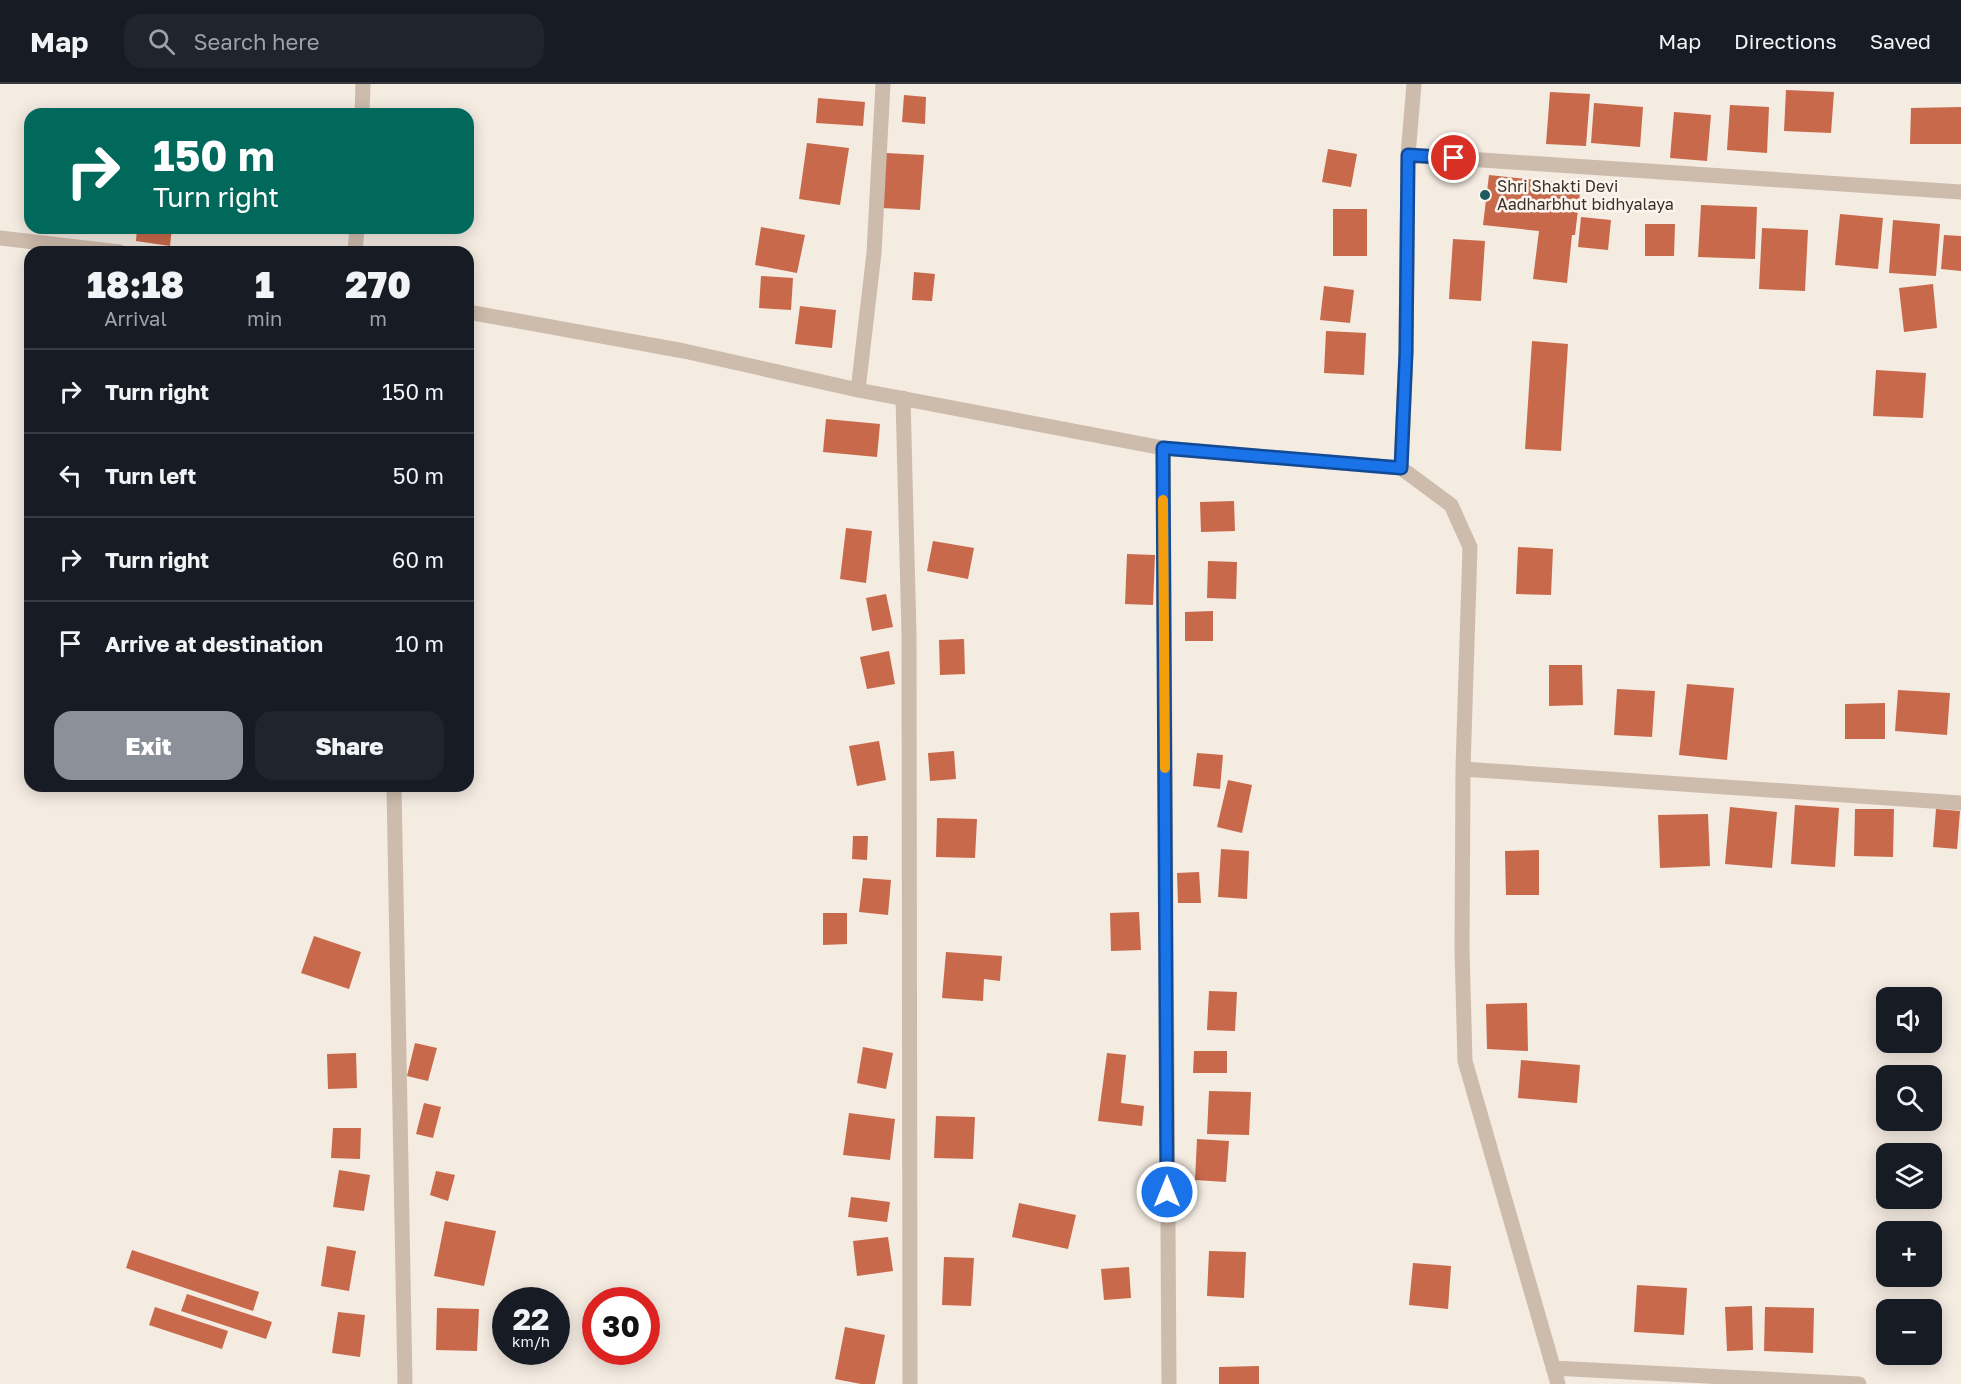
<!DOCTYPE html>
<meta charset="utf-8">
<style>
body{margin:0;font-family:"Golos Text",sans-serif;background:#20242c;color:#f1f3f6;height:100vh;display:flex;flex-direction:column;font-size:22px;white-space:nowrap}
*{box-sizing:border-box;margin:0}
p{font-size:20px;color:#9ea1a6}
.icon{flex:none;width:33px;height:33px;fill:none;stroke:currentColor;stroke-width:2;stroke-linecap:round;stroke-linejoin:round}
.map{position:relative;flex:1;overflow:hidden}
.sheet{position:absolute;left:24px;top:162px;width:450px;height:546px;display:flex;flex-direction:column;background:#171b24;border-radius:18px;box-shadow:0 3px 15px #0003}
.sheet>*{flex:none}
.guide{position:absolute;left:24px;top:24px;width:450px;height:126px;border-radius:18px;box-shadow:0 3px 15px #0003;background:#00695c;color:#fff;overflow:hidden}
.tools{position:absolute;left:1876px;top:903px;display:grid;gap:12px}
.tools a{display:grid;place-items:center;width:66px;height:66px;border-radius:12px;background:#171b24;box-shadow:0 3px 15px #0003;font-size:30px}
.speed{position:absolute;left:492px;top:1203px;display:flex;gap:12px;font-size:30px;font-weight:700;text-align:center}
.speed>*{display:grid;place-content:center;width:78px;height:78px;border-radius:50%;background:#171b24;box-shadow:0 3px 15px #0003;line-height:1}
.speed small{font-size:15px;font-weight:400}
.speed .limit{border:9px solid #d22;background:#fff;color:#111}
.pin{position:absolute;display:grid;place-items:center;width:51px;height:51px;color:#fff;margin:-26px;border:3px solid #fff;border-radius:50%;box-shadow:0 2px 6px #0007}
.me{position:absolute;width:66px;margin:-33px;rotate:0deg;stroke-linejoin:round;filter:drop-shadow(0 0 4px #0008)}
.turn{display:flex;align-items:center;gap:21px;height:126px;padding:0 30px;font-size:27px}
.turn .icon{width:78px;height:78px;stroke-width:2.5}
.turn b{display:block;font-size:42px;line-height:51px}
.eta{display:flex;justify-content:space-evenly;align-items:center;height:102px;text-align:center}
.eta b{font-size:36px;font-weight:800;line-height:42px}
.action{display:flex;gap:12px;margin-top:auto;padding:12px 30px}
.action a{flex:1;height:69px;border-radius:18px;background:#8c9099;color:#fff;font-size:24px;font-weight:800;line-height:69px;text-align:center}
.action a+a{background:#20242c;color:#f1f3f6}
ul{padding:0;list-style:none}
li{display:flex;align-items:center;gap:18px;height:84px;padding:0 30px;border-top:2px solid #363941}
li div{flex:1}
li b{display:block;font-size:22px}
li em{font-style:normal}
header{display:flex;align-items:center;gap:36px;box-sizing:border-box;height:84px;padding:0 30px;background:#171b24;border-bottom:2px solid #363941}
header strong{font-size:28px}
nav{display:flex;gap:33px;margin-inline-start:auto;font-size:21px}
.search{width:420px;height:54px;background:#20242c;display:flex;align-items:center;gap:15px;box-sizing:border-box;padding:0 21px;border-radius:18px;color:#9ea1a6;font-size:22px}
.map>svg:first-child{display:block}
</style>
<header>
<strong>Map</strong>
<div class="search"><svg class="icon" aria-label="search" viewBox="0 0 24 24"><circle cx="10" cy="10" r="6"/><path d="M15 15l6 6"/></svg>Search here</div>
<nav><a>Map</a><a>Directions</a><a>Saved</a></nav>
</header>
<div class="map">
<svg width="1961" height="1300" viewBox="0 0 1961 1300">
<rect width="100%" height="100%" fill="#f4ebe1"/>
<!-- building -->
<path fill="#c8694b" d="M1786,6L1834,8L1831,49L1784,47Z
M1550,8L1590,10L1586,62L1546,60Z
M904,11L926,13L925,40L902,38Z
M818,14L865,18L863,42L816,39Z
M1594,19L1643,23L1640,63L1591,59Z
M1730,21L1769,23L1767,69L1727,66Z
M1961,23V60H1910L1911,24Z
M1674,28L1711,31L1707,77L1670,74Z
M807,59L849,64L840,121L799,115Z
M1328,65L1357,70L1351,103L1322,98Z
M886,69L924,71L920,126L882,124Z
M1489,91L1581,101L1575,151H1572L1567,199L1533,195L1539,147L1483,141Z
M27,103H30V135L25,134Z
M1701,121L1757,123L1755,175L1698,173Z
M1333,125H1367V172H1333Z
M1840,130L1883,134L1878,185L1835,181Z
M1581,133L1611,136L1608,166L1578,163Z
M1893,136L1940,140L1936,192L1889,189Z
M1645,140H1675L1674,172H1645Z
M761,143L805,151L797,189L755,181Z
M137,144H172L170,162L136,157Z
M1762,144L1808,146L1805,207L1759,205Z
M1944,151L1961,152V187L1941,185Z
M1453,155L1485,157L1481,217L1449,215Z
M914,188L935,190L932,217L912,216Z
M761,192L793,194L791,226L759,224Z
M1933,200L1937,244L1904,248L1899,204Z
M1324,202L1354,206L1350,239L1320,236Z
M800,222L836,226L832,264L795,260Z
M1326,247L1366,249L1364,291L1324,289Z
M1532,257L1568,260L1561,367L1525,365Z
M1876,286L1926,289L1923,334L1873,332Z
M826,335L880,340L877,373L823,368Z
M1234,417L1235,447L1201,448L1200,418Z
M846,444L872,447L866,499L840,495Z
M933,457L974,464L968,495L927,487Z
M1518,463L1553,465L1551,511L1516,510Z
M1127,470L1155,471L1153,521L1125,520Z
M1208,477L1237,478L1236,515L1207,514Z
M886,510L893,543L872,547L866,514Z
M1213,527V557H1185V528Z
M964,555L965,590L940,591L939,556Z
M889,567L895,600L867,605L860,573Z
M1549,581H1582L1583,621L1549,622Z
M1687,600L1734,604L1727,676L1679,671Z
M1617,605L1655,607L1652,653L1614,651Z
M1898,606L1950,609L1947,651L1895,647Z
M1885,619V655H1845V620Z
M879,657L886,696L857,702L849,662Z
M954,667L956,695L930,697L928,669Z
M1197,669L1223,671L1220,705L1193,702Z
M1228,696L1252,701L1242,749L1217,743Z
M1795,721L1839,724L1835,783L1791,780Z
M1730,723L1777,728L1772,784L1725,780Z
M1855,725H1894L1893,773L1854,772Z
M1936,725L1960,727L1957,765L1933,763Z
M1708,730L1710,782L1660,784L1658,731Z
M937,734L977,735L975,774L936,773Z
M853,752H868L867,776L852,775Z
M1221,765L1249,767L1247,815L1218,813Z
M1539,766V811H1506L1505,767Z
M1199,788L1201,819H1178L1177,789Z
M863,794L891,796L888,831L859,828Z
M1139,828L1141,866L1111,867L1110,829Z
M823,829H847V860L823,861Z
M314,852L361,868L349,905L301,889Z
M946,868L1002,872L1000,897L984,895L983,917L942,914Z
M1209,907L1237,908L1235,947L1207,946Z
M1527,919L1528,967L1487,965L1486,920Z
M415,959L437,964L428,997L407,992Z
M863,963L893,969L886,1005L857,999Z
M1194,967H1227V989H1193Z
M356,969L357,1004L328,1005L327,970Z
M1107,969L1126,971L1121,1019L1144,1022L1142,1042L1098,1037Z
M1521,976L1580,981L1577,1019L1518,1014Z
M1209,1007L1251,1008L1249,1051L1207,1050Z
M424,1019L441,1023L433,1054L416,1050Z
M849,1029L895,1035L890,1076L843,1071Z
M936,1032L975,1033L973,1075L934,1074Z
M333,1044H361L360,1075L331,1074Z
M1197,1055L1229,1057L1226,1098L1195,1096Z
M339,1086L370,1091L364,1127L333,1123Z
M436,1087L455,1091L448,1117L430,1111Z
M851,1113L890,1118L887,1138L848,1133Z
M1019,1119L1076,1131L1068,1165L1012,1153Z
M445,1137L496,1147L484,1202L434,1192Z
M888,1153L893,1187L857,1192L853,1157Z
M327,1162L356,1167L349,1207L321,1202Z
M132,1166L259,1208L253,1227L126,1184Z
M1209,1167L1246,1168L1244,1214L1207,1212Z
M944,1173L974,1174L971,1222L942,1221Z
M1413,1179L1451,1182L1448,1225L1409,1221Z
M1129,1183L1131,1214L1104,1216L1101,1185Z
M1637,1201L1687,1204L1684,1251L1634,1248Z
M187,1210L272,1238L266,1255L181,1227Z
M1752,1222L1753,1266L1727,1267L1725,1223Z
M155,1223L228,1247L222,1265L149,1241Z
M1765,1223L1814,1224L1813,1269L1764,1267Z
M437,1224L479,1225L477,1267L436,1266Z
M338,1228L365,1231L360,1273L332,1269Z
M845,1243L885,1251L875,1300H861L835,1295Z
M1259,1282V1300H1219V1283Z"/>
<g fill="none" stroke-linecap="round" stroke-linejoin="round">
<!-- street -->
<path stroke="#cdbbac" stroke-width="15" d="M362,30L363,0
M1408,71L1961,108
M0,154L120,168
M355,168L357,144
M468,228L684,267L858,306L1163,364L1401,384L1451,421L1470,463L1463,685L1462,866L1465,977L1558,1300
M858,306L874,169L883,0
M903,314L909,550L910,1300
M1163,364L1169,1300
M1401,384L1406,268L1408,71L1414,0
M1463,685L1961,719
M394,702L405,1300
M1553,1284L1859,1300"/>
</g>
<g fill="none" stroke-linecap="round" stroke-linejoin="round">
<defs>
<path id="route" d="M1167,1108L1163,364L1401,384L1406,268L1408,71L1454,74"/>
</defs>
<!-- route casing -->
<use href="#route" stroke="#114b97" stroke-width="15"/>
<!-- route -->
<use href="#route" stroke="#1a73e8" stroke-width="10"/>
<!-- slow -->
<path stroke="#f59e0b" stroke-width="10" d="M1163,416L1165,684"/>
</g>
<!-- markers -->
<circle fill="#1f5a5e" stroke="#fbf5ee" stroke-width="2" cx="1485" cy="111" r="6"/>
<g text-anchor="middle" stroke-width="5" stroke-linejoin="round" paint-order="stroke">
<!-- poi labels -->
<g font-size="16" fill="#3b302b" stroke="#fbf5ee" text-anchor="start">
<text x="1497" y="108">Shri Shakti Devi<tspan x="1497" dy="18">Aadharbhut bidhyalaya</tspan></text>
</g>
</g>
</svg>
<div class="tools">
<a><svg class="icon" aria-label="sound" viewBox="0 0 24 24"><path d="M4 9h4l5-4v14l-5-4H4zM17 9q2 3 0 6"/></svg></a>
<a><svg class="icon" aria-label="search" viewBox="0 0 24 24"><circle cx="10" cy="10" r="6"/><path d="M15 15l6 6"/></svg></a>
<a><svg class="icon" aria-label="layers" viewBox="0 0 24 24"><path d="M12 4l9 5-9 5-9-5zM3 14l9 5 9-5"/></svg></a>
<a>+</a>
<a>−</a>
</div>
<div class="speed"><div>22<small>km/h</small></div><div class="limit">30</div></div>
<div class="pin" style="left:1454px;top:74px;background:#d93025"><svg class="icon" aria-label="arrive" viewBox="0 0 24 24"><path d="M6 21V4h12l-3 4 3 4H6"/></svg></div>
<svg class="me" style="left:1167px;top:1108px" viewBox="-20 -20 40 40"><circle r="17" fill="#1a73e8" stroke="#fff" stroke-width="3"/><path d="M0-11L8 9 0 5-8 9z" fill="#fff"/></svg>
<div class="guide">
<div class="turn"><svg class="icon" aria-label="right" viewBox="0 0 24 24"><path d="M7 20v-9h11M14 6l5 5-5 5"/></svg><div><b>150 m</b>Turn right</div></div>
</div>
<section class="sheet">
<div class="eta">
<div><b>18:18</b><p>Arrival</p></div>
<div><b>1</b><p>min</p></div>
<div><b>270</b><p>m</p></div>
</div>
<ul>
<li><svg class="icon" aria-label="right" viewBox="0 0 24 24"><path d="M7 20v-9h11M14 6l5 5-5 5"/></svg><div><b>Turn right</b></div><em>150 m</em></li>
<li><svg class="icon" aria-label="left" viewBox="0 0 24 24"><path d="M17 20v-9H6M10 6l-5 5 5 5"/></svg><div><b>Turn left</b></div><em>50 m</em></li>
<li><svg class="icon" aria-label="right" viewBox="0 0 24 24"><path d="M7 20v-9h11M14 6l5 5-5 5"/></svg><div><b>Turn right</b></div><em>60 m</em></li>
<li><svg class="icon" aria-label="arrive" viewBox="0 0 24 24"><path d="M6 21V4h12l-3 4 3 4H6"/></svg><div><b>Arrive at destination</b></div><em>10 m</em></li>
</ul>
<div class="action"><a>Exit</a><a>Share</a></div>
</section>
</div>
